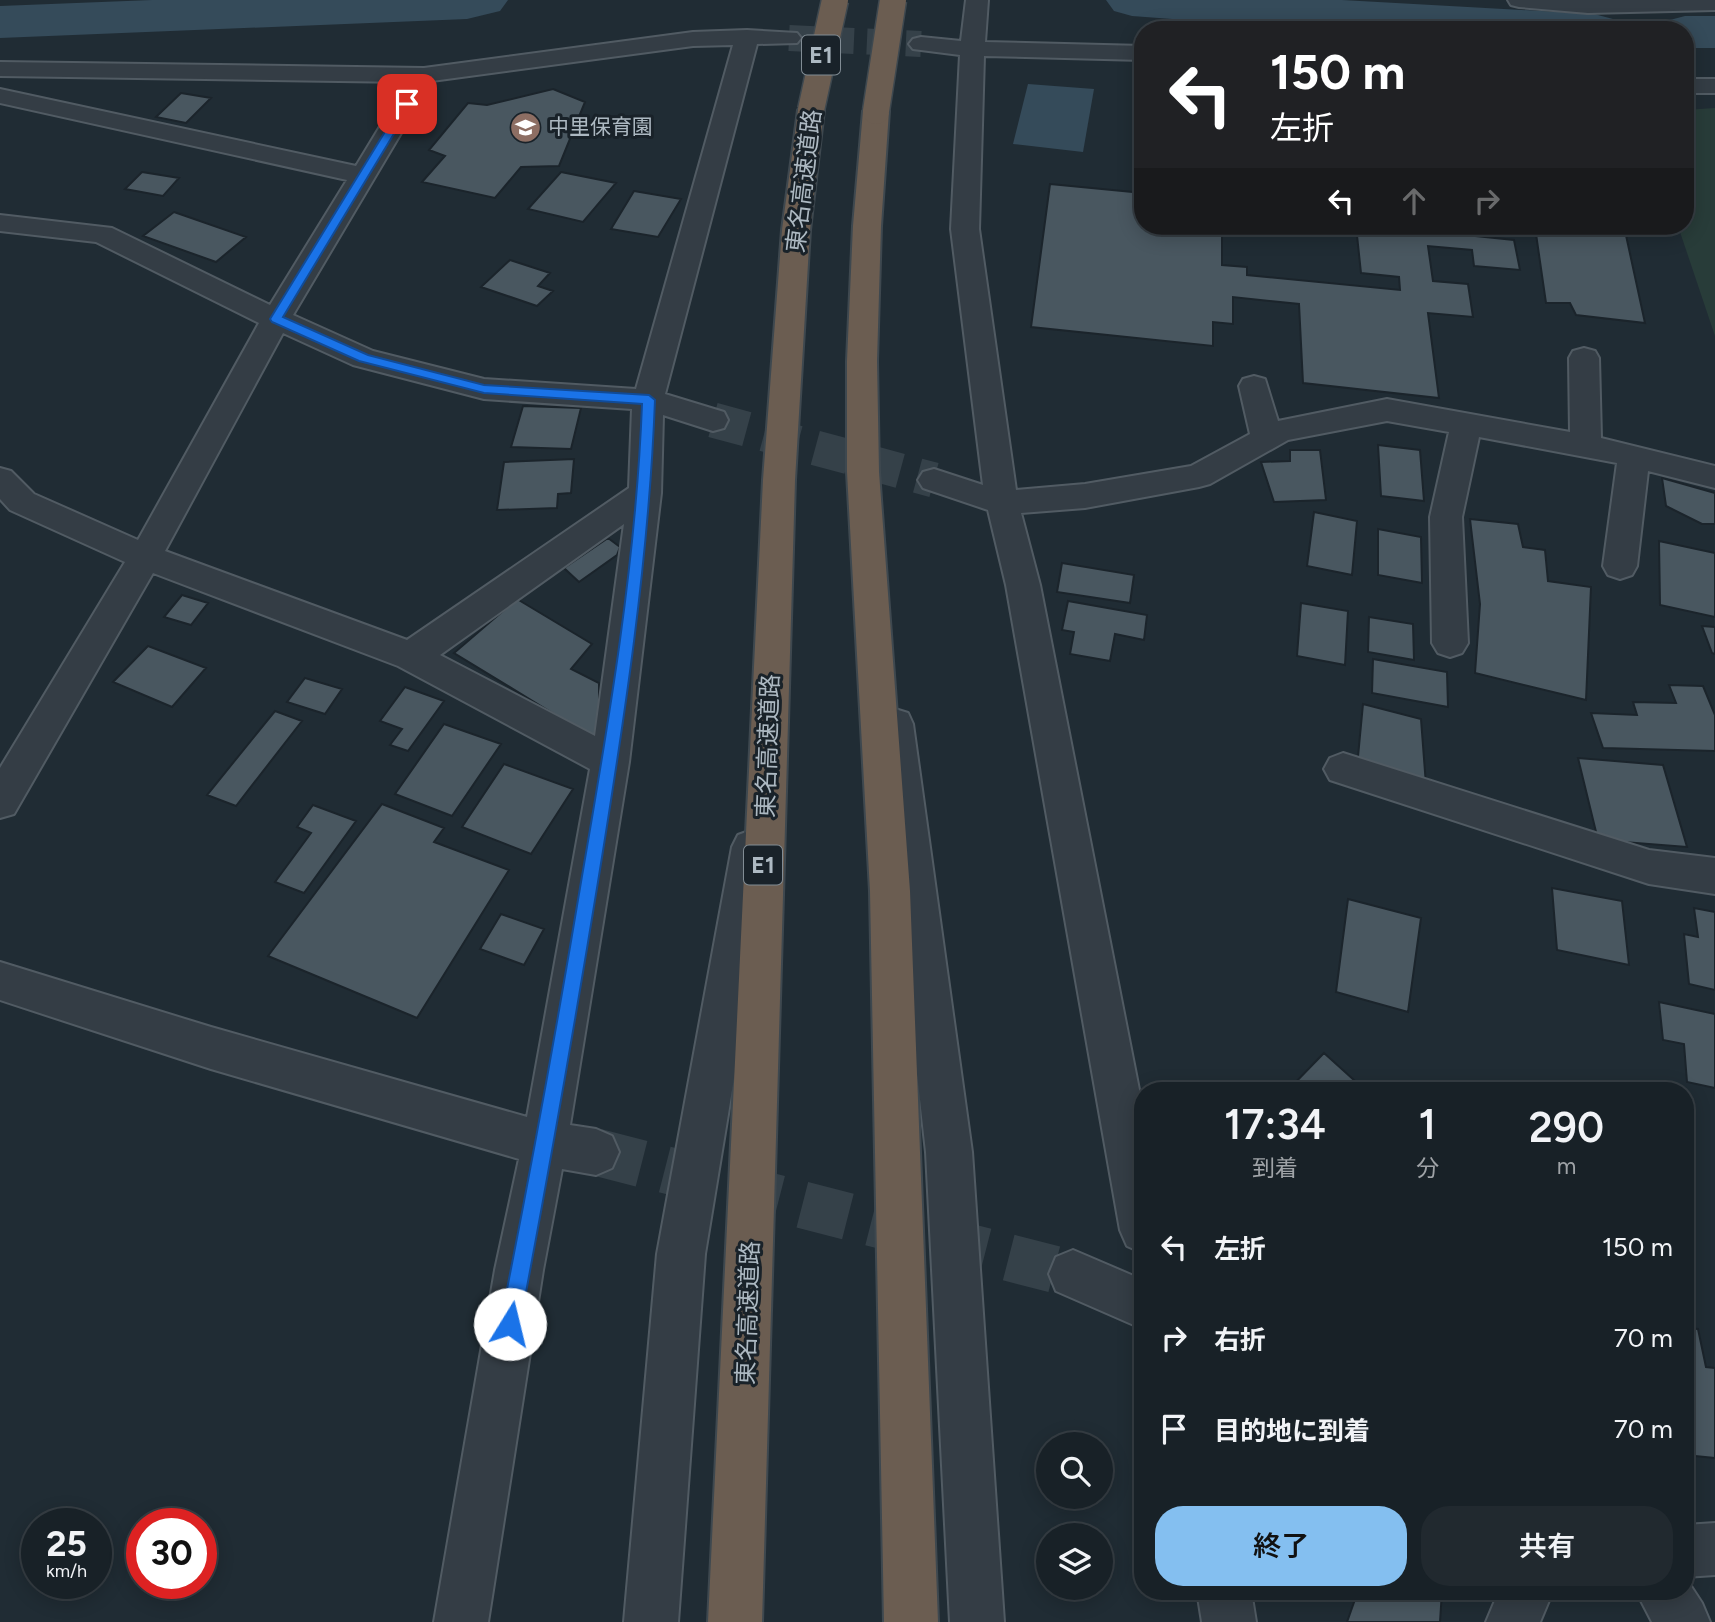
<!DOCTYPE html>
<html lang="ja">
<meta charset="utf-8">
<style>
body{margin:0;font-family:Figtree,"Noto Sans JP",sans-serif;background:#21292f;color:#f1f3f6;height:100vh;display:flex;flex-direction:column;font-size:26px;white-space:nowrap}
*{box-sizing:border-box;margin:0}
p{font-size:23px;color:#9fa3a7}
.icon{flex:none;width:38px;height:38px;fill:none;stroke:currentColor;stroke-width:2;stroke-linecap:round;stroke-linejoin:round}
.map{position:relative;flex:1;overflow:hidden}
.panel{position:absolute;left:1134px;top:1082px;width:560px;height:518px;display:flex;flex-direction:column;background:#182127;border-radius:28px;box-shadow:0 4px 18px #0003,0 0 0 2px #363e44}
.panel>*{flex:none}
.top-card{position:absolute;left:1134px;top:21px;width:560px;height:214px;border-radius:28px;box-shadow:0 4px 18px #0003,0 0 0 2px #363e44;background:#202124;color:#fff;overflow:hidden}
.fabs{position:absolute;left:1036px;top:1432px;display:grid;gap:14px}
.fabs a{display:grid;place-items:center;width:77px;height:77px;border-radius:50%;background:#182127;box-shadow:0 4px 18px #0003,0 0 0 2px #363e44;font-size:35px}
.speed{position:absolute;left:21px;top:1508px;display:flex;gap:14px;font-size:35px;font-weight:700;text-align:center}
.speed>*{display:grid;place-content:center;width:91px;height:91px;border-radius:50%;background:#182127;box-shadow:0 4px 18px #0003,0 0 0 2px #363e44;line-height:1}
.speed small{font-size:18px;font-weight:400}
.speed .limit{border:10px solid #d22;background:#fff;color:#111}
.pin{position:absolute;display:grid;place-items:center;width:60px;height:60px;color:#fff;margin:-30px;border-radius:14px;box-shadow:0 4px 10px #0006}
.me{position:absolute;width:77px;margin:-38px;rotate:9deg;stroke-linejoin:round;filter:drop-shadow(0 0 5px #0008)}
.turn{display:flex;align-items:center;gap:24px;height:147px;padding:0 21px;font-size:32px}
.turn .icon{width:91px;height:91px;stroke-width:2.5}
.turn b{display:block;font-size:49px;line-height:60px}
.lanes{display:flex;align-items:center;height:66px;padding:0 21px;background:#0003;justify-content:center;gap:35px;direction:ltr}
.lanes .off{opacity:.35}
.eta{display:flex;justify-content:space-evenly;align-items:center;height:119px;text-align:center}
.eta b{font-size:42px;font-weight:600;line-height:49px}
.cta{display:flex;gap:14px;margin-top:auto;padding:14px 21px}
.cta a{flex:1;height:80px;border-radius:28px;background:#84bff0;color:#111;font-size:28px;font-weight:600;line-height:80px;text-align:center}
.cta a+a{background:#21292f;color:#f1f3f6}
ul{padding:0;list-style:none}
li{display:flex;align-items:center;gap:21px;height:91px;padding:0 21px}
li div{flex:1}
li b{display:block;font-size:26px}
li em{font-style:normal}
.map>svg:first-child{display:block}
</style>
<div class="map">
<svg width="1715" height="1622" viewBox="0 0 1715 1622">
<rect width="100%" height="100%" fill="#202c34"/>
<!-- green -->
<path fill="#283c39" d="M1715,108V336L1678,226H1685V110Z"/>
<!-- water -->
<path fill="#354b5a" d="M1028,84L1094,89L1083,152L1013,144Z"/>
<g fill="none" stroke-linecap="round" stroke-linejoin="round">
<!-- river -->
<path fill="#354b5a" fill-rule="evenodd" d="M152,0H508L500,11L467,19L0,38V6Z
M1106,0H1342L1594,14L1613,19L1621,30H1317L1132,16L1114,11Z
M1685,16H1715V48H1685V30H1660L1666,21Z"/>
</g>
<!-- building -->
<path fill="#495760" stroke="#1b242b" stroke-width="2" d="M553,89L585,102L559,166L521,167L495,198L422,182L445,156L429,150L468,103L487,105Z
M181,93L211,98L186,123L156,117Z
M142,172L179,178L163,196L125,189Z
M561,172L616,183L583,222L528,209Z
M1050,184L1143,193V226H1222V265L1247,267V275L1400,290L1399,277L1361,273L1356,226H1428V231L1514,240L1520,270L1474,266L1472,250L1428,246L1433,281L1468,284L1473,317L1428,313L1439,398L1303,383L1299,304L1233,297V324L1213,322V346L1031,327Z
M634,191L681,199L658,237L611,229Z
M174,212L246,237L216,262L143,236Z
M1562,226H1624L1645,323L1576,315L1570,303H1546L1535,227L1562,231Z
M510,260L550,273L538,286L553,291L537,306L481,287Z
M523,406L581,408L571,449L511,447Z
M1378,445L1420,450L1424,501L1381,496Z
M1290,450H1320L1326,500L1274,502L1261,462L1290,461Z
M574,459L571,493L558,494L557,508L497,510L504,462Z
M1662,478L1715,493V524H1702L1666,506Z
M1314,512L1357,521L1352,575L1307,566Z
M1470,519L1518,524L1523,547L1545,550L1548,581L1591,587L1586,700L1475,673L1480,604Z
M1378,529L1421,537L1422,583L1378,575Z
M608,538L620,547L617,555L579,582L564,568Z
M1659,541L1715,553V617L1660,605Z
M1062,563L1134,575L1130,603L1057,592Z
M182,595L208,603L191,625L164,617Z
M517,599L592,644L571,669L599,683V732L593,738L454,653Z
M1068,601L1147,615L1144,640L1115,634L1110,661L1070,654L1074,632L1062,630Z
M1301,603L1348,611L1345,665L1297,656Z
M1369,617L1413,624L1414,660L1368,652Z
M1702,626L1715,627V654L1712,653Z
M148,646L206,668L172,707L113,682Z
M1373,659L1447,672L1448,707L1372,693Z
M305,678L342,689L325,714L287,702Z
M1669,685L1703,686L1715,715V751L1603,748L1591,713L1637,715L1633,702L1676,703Z
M405,687L444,701L408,751L390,745L402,729L380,721Z
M1363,704L1421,719L1426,785L1357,767Z
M275,711L302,721L236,806L207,795Z
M444,724L501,744L452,816L395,794Z
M1578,758L1663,765L1687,847L1598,840Z
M504,764L573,789L531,854L462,827Z
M382,804L444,828L434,842L509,870L417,1018L268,956Z
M313,805L356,821L304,893L275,882L311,833L297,827Z
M1552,888L1622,901L1629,965L1557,950Z
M1348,899L1421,918L1408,1012L1336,992Z
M1694,908L1715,912V990L1689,984L1684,934L1698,937Z
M501,914L544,929L524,965L480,949Z
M1659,1002L1715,1014V1088L1687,1082L1684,1044L1663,1040Z
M1324,1053L1365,1090H1288Z
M1685,1328L1698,1329L1706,1367L1715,1368V1458L1685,1455Z
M1358,1591H1442L1440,1622H1347Z"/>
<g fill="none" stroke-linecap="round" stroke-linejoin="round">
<!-- minor-tunnel-far2 -->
<path stroke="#354149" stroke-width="26" stroke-dasharray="26 13" stroke-linecap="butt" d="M789,38L921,44"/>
<!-- minor-tunnel-far1 -->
<path stroke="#354149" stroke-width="35" stroke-dasharray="35 18" stroke-linecap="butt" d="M713,420L934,480"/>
<!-- minor-tunnel -->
<path stroke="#354149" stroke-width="47" stroke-dasharray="47 24" stroke-linecap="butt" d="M596,1152L1073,1274"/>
<defs>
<path id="minor" d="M966,0H988L985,42L1143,46V60L984,56L979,229L1016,490L1085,484L1191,466L1250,434L1239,386L1243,379L1254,376L1265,379L1278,421L1387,399L1570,432L1569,358L1573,351L1584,348L1595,351L1599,358L1601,438L1715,466V488L1648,471L1637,566L1632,575L1620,579L1608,575L1603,566L1617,463L1479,437L1462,517L1468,643L1462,653L1450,657L1438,653L1432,643L1430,517L1449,432L1387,421L1288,440L1210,484L1199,487L1085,508L1021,513L1040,585L1143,1110V1253L1127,1246L1120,1230L1006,585L988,510L923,488L918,480L923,472L934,469L983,485L951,229L960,55L913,49L909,44L913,39L921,37L961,41Z
M1508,0H1715V10L1588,13L1519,7L1511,5Z
M747,30L797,33L801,38L797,43L757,44L665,394L724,412L728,420L724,428L713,431L663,415L661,493L629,762L570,1125L596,1129L612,1136L619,1152L612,1168L596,1175L562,1169L543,1270L488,1622H434L495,1270L519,1159L211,1069L0,1000V962L211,1027L527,1117L590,769L398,666L153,573L14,814L0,818V768L125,562L10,510L0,499V468L11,471L34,494L138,540L259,323L96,242L0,231V215L112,228L270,305L347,180L0,103V89L356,166L407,82L0,76V62L424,68L693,32ZM733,45L636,389L484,379L373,351L293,315L432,81L693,46ZM283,333L353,365L484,399L632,409L629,488L407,640L165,551ZM624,524L595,736L440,655Z
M1685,79H1715V93H1685Z
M895,709L908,713L913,724L972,1152L1004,1622H950L926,1152L877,724L882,713Z
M1343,753L1649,850L1715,858V894L1649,884L1330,780L1324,769L1330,758Z
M752,830L766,835L772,847L705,1254L678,1622H624L657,1254L732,847L738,835Z
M1073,1250L1143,1280V1329L1056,1291L1049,1274L1056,1257Z
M1715,1523V1575L1685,1577L1702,1603L1710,1622H1652L1636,1591H1685V1525Z
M1197,1591H1251L1256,1622H1202Z
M1499,1591H1553L1540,1622H1486Z"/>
<path id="highway" d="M811,102L820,105L824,110L810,230L795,480L762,1622H708L763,480L782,230L798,110L802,105Z
M876,103L885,106L889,111L881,226L877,361L879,472L910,891L938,1622H884L870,891L847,472V361L853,226L863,111L867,106Z"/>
</defs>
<!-- minor casing -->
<use href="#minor" stroke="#515b63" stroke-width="4"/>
<!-- highway casing -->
<use href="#highway" stroke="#3e484f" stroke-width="4"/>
<!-- minor -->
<use href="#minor" fill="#343d45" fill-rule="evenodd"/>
<!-- highway -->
<use href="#highway" fill="#6b5d51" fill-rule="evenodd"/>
<defs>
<path id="highway-bridge" d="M811,110L835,0
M876,111L893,0"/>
</defs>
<!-- highway-bridge casing -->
<use href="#highway-bridge" stroke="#3e484f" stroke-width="29" stroke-linecap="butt"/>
<!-- highway-bridge -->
<use href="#highway-bridge" stroke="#6b5d51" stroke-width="26"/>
</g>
<!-- route -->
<path fill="#1a73e8" stroke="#114b97" stroke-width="2" d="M407,101L412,104L283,317L368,355L484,385L649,395L655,400C649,561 624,722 598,882C574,1029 548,1177 520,1324L517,1331L510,1334L503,1331L500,1324C530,1175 557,1026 582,876C609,720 636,562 642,404L484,393L359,361L272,322L270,319L402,104Z"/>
<!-- icons -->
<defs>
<symbol id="school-disc" viewBox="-11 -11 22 22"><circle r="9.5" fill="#8d6e63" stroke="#192229"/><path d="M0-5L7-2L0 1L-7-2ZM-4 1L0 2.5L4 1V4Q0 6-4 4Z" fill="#fff"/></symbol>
</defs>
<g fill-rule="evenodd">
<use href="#school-disc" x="508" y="110" width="35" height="35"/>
</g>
<g text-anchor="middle" stroke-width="6" stroke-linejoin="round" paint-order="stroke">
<!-- far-poi labels -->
<g font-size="21" fill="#adb9c2" stroke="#192229" text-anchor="start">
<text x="548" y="134">中里保育園</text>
</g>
<!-- shield labels -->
<g fill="#192229" stroke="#818c94" stroke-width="2">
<rect x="802" y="35.5" width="38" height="39" rx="5"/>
<rect x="744" y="845.5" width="38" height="39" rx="5"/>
</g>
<g font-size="23" font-weight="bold" fill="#adb9c2">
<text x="821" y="63">E1</text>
<text x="763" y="873">E1</text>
</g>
<!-- street labels -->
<g font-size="24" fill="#adb9c2" stroke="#192229">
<text transform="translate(804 181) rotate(-83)" y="8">東名高速道路</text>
<text transform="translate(768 746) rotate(-88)" y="8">東名高速道路</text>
<text transform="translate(748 1313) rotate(-88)" y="8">東名高速道路</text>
</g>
</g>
</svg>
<div class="fabs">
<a><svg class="icon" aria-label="search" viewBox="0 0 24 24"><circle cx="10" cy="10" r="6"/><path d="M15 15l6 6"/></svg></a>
<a><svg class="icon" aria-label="layers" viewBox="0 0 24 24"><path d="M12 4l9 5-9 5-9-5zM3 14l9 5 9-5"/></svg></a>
</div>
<div class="speed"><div>25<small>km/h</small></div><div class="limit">30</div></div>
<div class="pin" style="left:407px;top:104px;background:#d93025"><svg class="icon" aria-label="arrive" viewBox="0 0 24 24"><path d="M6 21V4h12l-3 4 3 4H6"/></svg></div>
<svg class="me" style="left:510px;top:1324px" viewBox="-20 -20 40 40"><circle r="19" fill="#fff"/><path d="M0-13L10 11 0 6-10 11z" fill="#1a73e8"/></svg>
<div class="top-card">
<div class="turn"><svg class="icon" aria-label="left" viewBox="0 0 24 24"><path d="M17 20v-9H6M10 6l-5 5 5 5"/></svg><div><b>150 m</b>左折</div></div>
<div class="lanes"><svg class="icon" aria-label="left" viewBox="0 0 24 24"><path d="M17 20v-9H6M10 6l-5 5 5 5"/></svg><svg class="icon off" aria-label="ahead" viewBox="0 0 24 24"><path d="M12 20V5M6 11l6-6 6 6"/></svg><svg class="icon off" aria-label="right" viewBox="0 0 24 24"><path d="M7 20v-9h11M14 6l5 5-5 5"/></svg></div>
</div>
<section class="panel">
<div class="eta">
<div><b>17:34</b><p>到着</p></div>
<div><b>1</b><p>分</p></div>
<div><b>290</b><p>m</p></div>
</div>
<ul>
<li><svg class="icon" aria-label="left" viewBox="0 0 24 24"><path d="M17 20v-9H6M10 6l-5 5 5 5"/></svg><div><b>左折</b></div><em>150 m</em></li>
<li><svg class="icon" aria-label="right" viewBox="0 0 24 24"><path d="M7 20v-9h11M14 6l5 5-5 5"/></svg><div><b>右折</b></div><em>70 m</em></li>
<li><svg class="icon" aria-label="arrive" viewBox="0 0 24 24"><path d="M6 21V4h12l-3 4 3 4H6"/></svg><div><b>目的地に到着</b></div><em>70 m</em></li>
</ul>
<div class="cta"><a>終了</a><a>共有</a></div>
</section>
</div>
